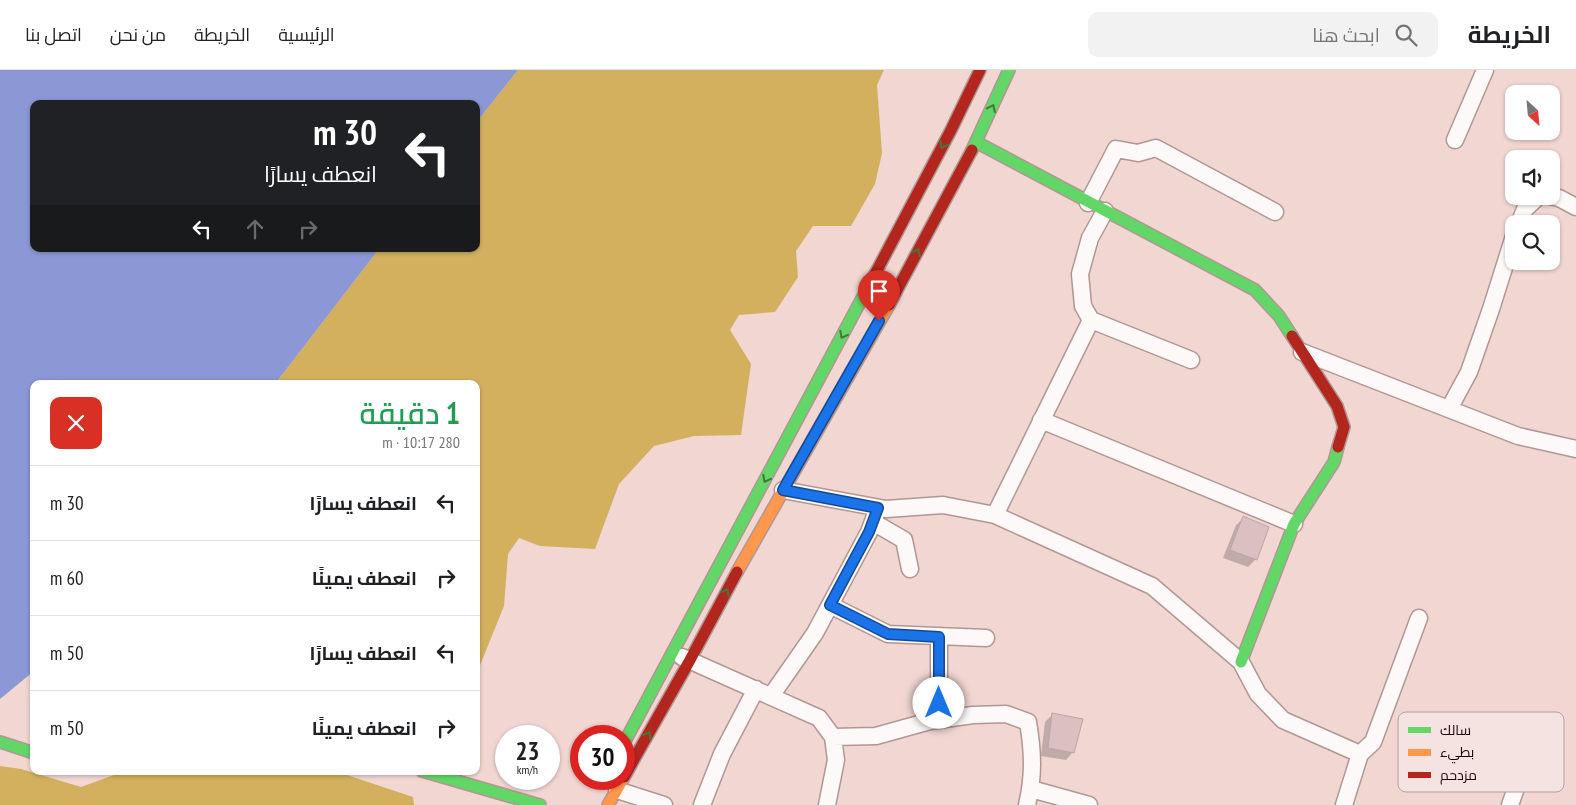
<!DOCTYPE html>
<html lang="ar">
<meta charset="utf-8">
<style>
body{margin:0;font-family:"PT Sans Narrow",Cairo,sans-serif;background:#f2f2f2;color:#202124;direction:rtl;height:100vh;display:flex;flex-direction:column;font-size:19px;white-space:nowrap}
*{box-sizing:border-box;margin:0}
p{font-size:16px;color:#757577}
.icon{flex:none;width:28px;height:28px;fill:none;stroke:currentColor;stroke-width:2;stroke-linecap:round;stroke-linejoin:round}
.map{position:relative;flex:1;overflow:hidden;direction:ltr}
.side{position:absolute;left:30px;top:310px;width:450px;height:395px;display:flex;flex-direction:column;background:#fff;border-radius:10px;box-shadow:0 1px 4px #0004;direction:rtl}
.side>*{flex:none}
.banner{position:absolute;left:30px;top:30px;width:450px;height:152px;border-radius:10px;box-shadow:0 1px 4px #0004;direction:rtl;background:#202124;color:#fff;overflow:hidden}
.needle{width:32px;rotate:154deg}
.buttons{position:absolute;left:1505px;top:15px;display:grid;gap:10px}
.buttons a{display:grid;place-items:center;width:55px;height:55px;border-radius:10px;background:#fff;box-shadow:0 1px 4px #0004;font-size:25px}
.speed{position:absolute;left:495px;top:655px;display:flex;gap:10px;font-size:25px;font-weight:700;text-align:center}
.speed>*{display:grid;place-content:center;width:65px;height:65px;border-radius:50%;background:#fff;box-shadow:0 1px 4px #0004;line-height:1}
.speed small{font-size:12px;font-weight:400}
.speed .limit{border:8px solid #d22;background:#fff;color:#111}
.pin{position:absolute;display:grid;place-items:center;width:42px;height:42px;color:#fff;margin:-51px -21px;border-radius:50% 50% 50% 0;rotate:-45deg;box-shadow:0 0 5px #0007}
.pin .icon{rotate:45deg}
.me{position:absolute;width:55px;margin:-28px;rotate:0deg;stroke-linejoin:round;filter:drop-shadow(0 0 4px #0008)}
.turn{display:flex;align-items:center;gap:18px;height:105px;padding:0 20px;font-size:22px}
.turn .icon{width:65px;height:65px;stroke-width:2.5}
.turn b{display:block;font-size:35px;line-height:42px}
.lanes{display:flex;align-items:center;height:48px;padding:0 20px;background:#0003;justify-content:center;gap:25px;direction:ltr}
.lanes .off{opacity:.35}
.round{display:grid;place-items:center;flex:none;width:52px;height:52px;border-radius:10px;background:#f2f2f2}
.overview{display:flex;align-items:center;justify-content:space-between;height:85px;padding:0 20px}
h1{font-size:30px;font-weight:600;line-height:38px;color:#1e9e55}
ul{padding:0;list-style:none}
li{display:flex;align-items:center;gap:15px;height:75px;padding:0 20px;border-top:1px solid #e0e0e0}
li div{flex:1}
li b{display:block;font-size:19px}
li em{font-style:normal}
header{display:flex;align-items:center;gap:30px;box-sizing:border-box;height:70px;padding:0 25px;background:#fff;border-bottom:1px solid #e0e0e0}
header strong{font-size:24px}
nav{display:flex;gap:28px;margin-inline-start:auto;font-size:18px}
.search{width:350px;height:45px;background:#f2f2f2;display:flex;align-items:center;gap:12px;box-sizing:border-box;padding:0 18px;border-radius:10px;color:#757577;font-size:19px}
.map>svg:first-child{display:block}
</style>
<header>
<strong>الخريطة</strong>
<div class="search"><svg class="icon" aria-label="search" viewBox="0 0 24 24"><circle cx="10" cy="10" r="6"/><path d="M15 15l6 6"/></svg>ابحث هنا</div>
<nav><a>الرئيسية</a><a>الخريطة</a><a>من نحن</a><a>اتصل بنا</a></nav>
</header>
<div class="map">
<svg width="1576" height="735" viewBox="0 0 1576 735">
<rect width="100%" height="100%" fill="#f1d6d2"/>
<!-- forest -->
<path fill="#d2b05e" d="M518,0H884L877,15L882,83L875,114L851,156H813L796,181L798,207L775,242L739,245L730,260L751,294L741,365L694,366L654,376L619,414L595,479L540,476L519,468L508,484L504,536L476,605V314H275L379,179H476V53Z
M0,696L21,699L81,717L125,701H335L413,727L414,735H0Z"/>
<!-- water -->
<path fill="#8c98d5" d="M0,0H518L476,53V34H34V179H379L275,314H34V601L0,629Z"/>
<!-- shadow -->
<path fill="#0003" d="M1244,448L1256,489L1248,497L1223,488L1236,455Z
M1053,644L1073,682L1066,690L1041,686L1045,652Z"/>
<!-- building -->
<path fill="#dcc0c1" stroke="#bea4a5" d="M1243,446L1269,457L1257,490L1230,480Z
M1052,643L1083,649L1074,683L1048,678Z"/>
<g fill="none" stroke-linecap="round" stroke-linejoin="round">
<defs>
<path id="street" d="M1455,70L1485,0
M1549,126L1559,128L1576,137
M1088,133L1116,79L1138,83L1156,78L1275,142
M1519,154L1525,139L1539,126
M1091,250L1191,290
M1302,282L1518,366L1576,379
M1449,339L1469,302L1491,239L1514,166
M1041,350L1294,454
M783,420L886,439L943,435L995,445L1152,516L1241,592L1258,624L1283,650L1360,684
M995,445L1091,250L1083,236L1080,204L1090,168L1105,141
M873,452L904,470L910,499
M830,535L888,564L986,568
M682,587L819,648L833,667L836,690L827,735
M771,626L815,563L869,462L878,438
M939,650V567
M833,667L876,666L930,651L973,645L1006,644L1028,652C1033,682 1034,705 1027,735
M1031,719L1089,735
M617,720L664,735
M702,735L722,684L756,619
M1344,735L1360,684L1373,672L1419,548
M1510,735L1537,659"/>
<path id="fast" d="M976,72L1255,220L1279,246L1292,266
M972,80L1009,0
M1241,592L1294,454L1334,392L1338,377
M0,672L34,683
M624,673L874,206
M422,701L540,735"/>
<path id="slow" d="M737,502L889,235
M608,735L623,709"/>
<path id="jam" d="M874,206L951,60L980,0
M889,235L972,80
M1292,266L1337,336L1344,357L1338,377
M624,707L690,590L737,502"/>
</defs>
<!-- street casing -->
<use href="#street" stroke="#b19794" stroke-width="19"/>
<!-- fast casing -->
<use href="#fast" stroke="#b19794" stroke-width="14"/>
<!-- slow casing -->
<use href="#slow" stroke="#b19794" stroke-width="14"/>
<!-- jam casing -->
<use href="#jam" stroke="#b19794" stroke-width="14"/>
<!-- street -->
<use href="#street" stroke="#fdf9f8" stroke-width="16"/>
<!-- fast -->
<use href="#fast" stroke="#63d668" stroke-width="11"/>
<!-- slow -->
<use href="#slow" stroke="#ff974d" stroke-width="11"/>
<!-- jam -->
<use href="#jam" stroke="#b3261e" stroke-width="11"/>
</g>
<!-- one-way arrows -->
<defs><path id="oneway-chevron" d="M-2-3.5L2.5 0L-2 3.5" fill="none" stroke-width="1.6" stroke-linecap="round" stroke-linejoin="round" transform="scale(1.25)"/></defs>
<g stroke="#44783b">
<use href="#oneway-chevron" transform="translate(992 38) rotate(-65)"/>
<use href="#oneway-chevron" transform="translate(943 75) rotate(118)"/>
<use href="#oneway-chevron" transform="translate(917 182) rotate(-61)"/>
<use href="#oneway-chevron" transform="translate(843 265) rotate(118)"/>
<use href="#oneway-chevron" transform="translate(766 409) rotate(118)"/>
<use href="#oneway-chevron" transform="translate(726 522) rotate(-62)"/>
<use href="#oneway-chevron" transform="translate(648 665) rotate(-61)"/>
</g>
<g fill="none" stroke-linecap="round" stroke-linejoin="round">
<defs>
<path id="route" d="M879,251L783,420L878,438L869,462L830,535L888,564L939,567V633"/>
</defs>
<!-- route casing -->
<use href="#route" stroke="#114b97" stroke-width="12"/>
<!-- route -->
<use href="#route" stroke="#1a73e8" stroke-width="9"/>
</g>
<!-- legend -->
<rect x="1398" y="642" width="166" height="80" rx="8" fill="#f4e3e0" stroke="#b4a09e" stroke-width="1"/>
<rect x="1408" y="657" width="23" height="6" fill="#63d668"/>
<rect x="1408" y="679" width="23" height="7" fill="#ff974d"/>
<rect x="1408" y="702" width="23" height="6" fill="#b3261e"/>
<g font-size="14" fill="#1d0403">
<text x="1440" y="665">سالك</text>
<text x="1440" y="687">بطيء</text>
<text x="1440" y="710">مزدحم</text>
</g>
</svg>
<div class="buttons">
<a><svg class="needle" viewBox="-14 -14 28 28"><path d="M0-13l5 13h-10z" fill="#e53935"/><path d="M0 13l5-13h-10z" fill="#757577"/></svg></a>
<a><svg class="icon" aria-label="sound" viewBox="0 0 24 24"><path d="M4 9h4l5-4v14l-5-4H4zM17 9q2 3 0 6"/></svg></a>
<a><svg class="icon" aria-label="search" viewBox="0 0 24 24"><circle cx="10" cy="10" r="6"/><path d="M15 15l6 6"/></svg></a>
</div>
<div class="speed"><div>23<small>km/h</small></div><div class="limit">30</div></div>
<div class="pin" style="left:879px;top:251px;background:#d93025"><svg class="icon" aria-label="arrive" viewBox="0 0 24 24"><path d="M6 21V4h12l-3 4 3 4H6"/></svg></div>
<svg class="me" style="left:939px;top:633px" viewBox="-20 -20 40 40"><circle r="19" fill="#fff"/><path d="M0-13L10 11 0 6-10 11z" fill="#1a73e8"/></svg>
<div class="banner">
<div class="turn"><svg class="icon" aria-label="left" viewBox="0 0 24 24"><path d="M17 20v-9H6M10 6l-5 5 5 5"/></svg><div><b>30 m</b>انعطف يسارًا</div></div>
<div class="lanes"><svg class="icon" aria-label="left" viewBox="0 0 24 24"><path d="M17 20v-9H6M10 6l-5 5 5 5"/></svg><svg class="icon off" aria-label="ahead" viewBox="0 0 24 24"><path d="M12 20V5M6 11l6-6 6 6"/></svg><svg class="icon off" aria-label="right" viewBox="0 0 24 24"><path d="M7 20v-9h11M14 6l5 5-5 5"/></svg></div>
</div>
<section class="side">
<div class="overview"><div><h1>1 دقيقة</h1><p>280 m · 10:17</p></div><a class="round" style="background:#d93025;color:#fff"><svg class="icon" aria-label="close" viewBox="0 0 24 24"><path d="M6 6l12 12M18 6L6 18"/></svg></a></div>
<ul>
<li><svg class="icon" aria-label="left" viewBox="0 0 24 24"><path d="M17 20v-9H6M10 6l-5 5 5 5"/></svg><div><b>انعطف يسارًا</b></div><em>30 m</em></li>
<li><svg class="icon" aria-label="right" viewBox="0 0 24 24"><path d="M7 20v-9h11M14 6l5 5-5 5"/></svg><div><b>انعطف يمينًا</b></div><em>60 m</em></li>
<li><svg class="icon" aria-label="left" viewBox="0 0 24 24"><path d="M17 20v-9H6M10 6l-5 5 5 5"/></svg><div><b>انعطف يسارًا</b></div><em>50 m</em></li>
<li><svg class="icon" aria-label="right" viewBox="0 0 24 24"><path d="M7 20v-9h11M14 6l5 5-5 5"/></svg><div><b>انعطف يمينًا</b></div><em>50 m</em></li>
</ul>
</section>
</div>
